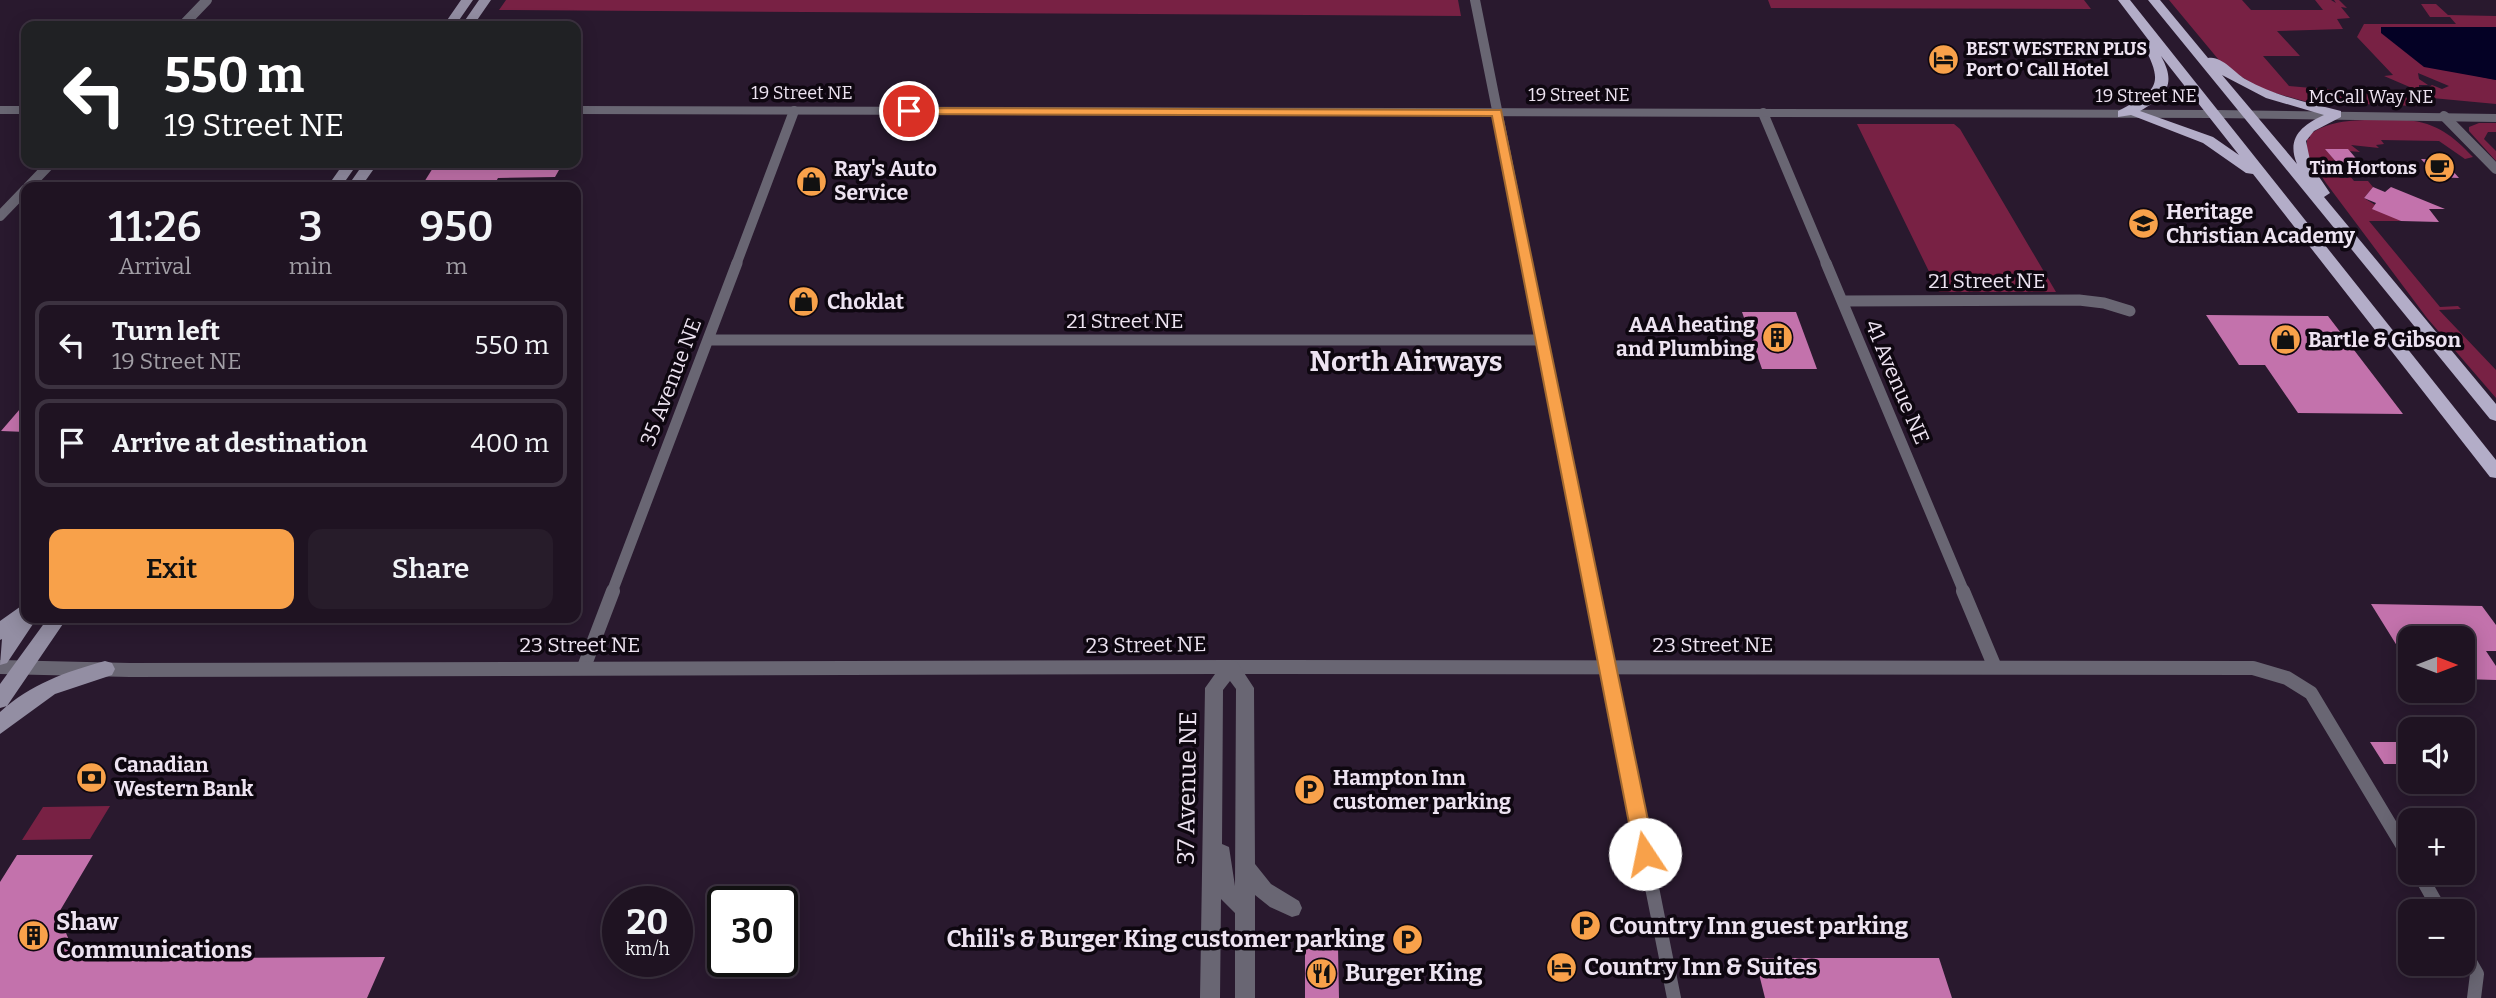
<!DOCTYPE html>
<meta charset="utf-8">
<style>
body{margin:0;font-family:Bitter,serif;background:#271c2a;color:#f1f3f6;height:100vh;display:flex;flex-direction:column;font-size:26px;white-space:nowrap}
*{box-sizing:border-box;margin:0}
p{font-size:23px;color:#a19ea5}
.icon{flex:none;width:38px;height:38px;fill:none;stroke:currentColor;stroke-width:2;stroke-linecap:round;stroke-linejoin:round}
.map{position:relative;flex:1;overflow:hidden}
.sheet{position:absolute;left:21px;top:182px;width:560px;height:441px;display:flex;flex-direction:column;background:#1f1322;border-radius:14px;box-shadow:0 4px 18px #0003,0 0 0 2px #3c3240}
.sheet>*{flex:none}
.banner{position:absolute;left:21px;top:21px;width:560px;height:147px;border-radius:14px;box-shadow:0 4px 18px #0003,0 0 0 2px #3c3240;background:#202124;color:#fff;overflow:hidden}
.needle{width:46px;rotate:90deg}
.controls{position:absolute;left:2398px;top:626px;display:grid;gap:14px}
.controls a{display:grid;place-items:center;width:77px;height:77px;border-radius:14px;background:#1f1322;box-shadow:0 4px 18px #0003,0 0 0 2px #3c3240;font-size:35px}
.speed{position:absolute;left:602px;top:886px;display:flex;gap:14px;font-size:35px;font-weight:700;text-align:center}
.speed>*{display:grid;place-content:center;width:91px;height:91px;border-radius:50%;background:#1f1322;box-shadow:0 4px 18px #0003,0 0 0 2px #3c3240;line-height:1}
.speed small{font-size:18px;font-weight:400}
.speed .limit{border:4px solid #111;border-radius:10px;background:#fff;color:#111}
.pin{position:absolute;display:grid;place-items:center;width:60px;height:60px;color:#fff;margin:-30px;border:4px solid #fff;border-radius:50%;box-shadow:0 2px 7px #0007}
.me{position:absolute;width:77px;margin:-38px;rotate:349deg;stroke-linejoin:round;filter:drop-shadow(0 0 5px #0008)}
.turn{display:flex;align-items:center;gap:24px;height:147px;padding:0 28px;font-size:32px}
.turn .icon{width:91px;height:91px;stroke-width:2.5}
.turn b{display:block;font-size:49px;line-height:60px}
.eta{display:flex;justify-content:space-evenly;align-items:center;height:119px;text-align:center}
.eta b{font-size:42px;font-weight:600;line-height:49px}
.primary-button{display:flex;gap:14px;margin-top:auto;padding:14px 28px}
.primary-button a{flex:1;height:80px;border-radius:14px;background:#f8a14a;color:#111;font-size:28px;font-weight:600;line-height:80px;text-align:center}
.primary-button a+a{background:#271c2a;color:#f1f3f6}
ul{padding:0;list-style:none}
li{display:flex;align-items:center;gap:21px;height:88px;margin:0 14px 10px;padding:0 14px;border:4px solid #3c3240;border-radius:14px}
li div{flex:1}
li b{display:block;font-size:26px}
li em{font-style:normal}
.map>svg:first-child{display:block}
</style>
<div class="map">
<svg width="2496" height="998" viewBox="0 0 2496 998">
<rect width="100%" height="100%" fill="#29192e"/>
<!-- green -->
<path fill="#782144" d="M506,0H1458L1461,16L499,10Z
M1768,0H2084L2091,9L1771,8Z
M2169,0H2242L2251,10H2323L2315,0H2331L2336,3L2334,0H2339L2347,8L2341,7L2350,18L2337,19L2343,29L2277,31L2300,56H2263L2289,86L2402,96L2417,102L2418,106L2307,102L2261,89L2223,65Z
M2421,4H2436L2448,15L2496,16V27H2381L2477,76L2496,80V104L2432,98L2421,92L2432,90L2429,87L2432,85L2442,89L2449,86L2418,73L2419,79L2428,85H2419V91L2384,76L2393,75L2357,37L2364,24H2456L2450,17H2430Z
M2407,120C2437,123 2453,136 2473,157L2465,159L2439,141L2381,140L2384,144L2376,145L2379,148L2351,145L2360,152L2326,149L2335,161L2328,162L2340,178H2348L2350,176L2354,181H2368L2373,187L2364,198L2401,221H2369L2440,307L2458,306L2461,309L2439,310L2496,370V398L2427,318L2326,183L2307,154V139L2310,138L2309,135C2334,115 2376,121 2407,120Z
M2479,123H2496V132H2488L2484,139L2496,151V161L2469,131V127Z
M1857,124H1954L1960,129L2056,292H1939Z
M110,806L90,839L22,840L43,807Z"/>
<!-- water -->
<path fill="#040125" d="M2381,27H2496V80L2424,67L2381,33Z"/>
<!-- building -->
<path fill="#c372ac" d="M2325,149H2348L2360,163H2337Z
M2421,159L2443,160L2459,178L2437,177Z
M436,163H563L555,177L498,178L493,187H421Z
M2373,187L2385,192L2391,187L2445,209H2429L2439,222L2401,221L2372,209L2376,203L2364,198Z
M1742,312H1796L1817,369H1762Z
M2206,315L2328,316L2403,414L2298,413L2265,365H2239Z
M26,402V432L1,431Z
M2371,604L2482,606L2496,625V651H2486L2496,666V680L2462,679V639H2410V649H2399Z
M2370,742H2410V782L2398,764H2384Z
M17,855H93L58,914L77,959L385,957L367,998H0V882Z
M1305,946L1338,947L1339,998H1305Z
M1755,958H1939L1952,998H1765Z"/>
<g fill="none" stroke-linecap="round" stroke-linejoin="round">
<!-- minor-far2 -->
<path stroke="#696673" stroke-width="10" d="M1475,0L1528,265
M182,26L207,0
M1763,113L1827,265
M2444,116L2496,169
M28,187L51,163
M0,216L26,189
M736,265L794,111"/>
<!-- minor-far1 -->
<path stroke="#696673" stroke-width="11" d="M1527,263L1593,592
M1826,263L1964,592
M1842,301L2079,300L2104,303L2130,311
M708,340H1542
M612,592L737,263"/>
<!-- minor -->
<path stroke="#696673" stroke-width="14" d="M1593,591L1674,998
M1963,591L1994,665
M584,667L613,591
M1231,667L2253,668L2287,678L2311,693L2410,858
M2419,873L2441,912
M2462,948L2477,974L2474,998"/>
<!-- tertiary -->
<path fill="#696673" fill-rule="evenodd" d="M0,106H26V114H0Z
M576,106L2215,110L2496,114V122L2215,118L576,114Z
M0,660L130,663L1231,660L1237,662L1254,688L1255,864L1271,884L1299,901L1302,908L1299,915L1292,917L1270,907L1255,895V998H1235V913L1221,899L1220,998H1200L1205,688L1215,674L130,677L0,674ZM1230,681L1236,689L1235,886L1229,847L1222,844L1223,690Z"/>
<!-- secondary -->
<path fill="#938ea3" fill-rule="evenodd" d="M461,0H473L455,26H443Z
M479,0H491L473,26H461Z
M344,163H358L341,187H327Z
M364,163H378L361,187H347Z
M24,604L26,618H37L7,663L0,665L2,639L0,640V621Z
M48,618H67L7,706L0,708V684Z
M105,661L112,663L115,669L112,675L55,694L0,734V712C31,684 65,672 105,661Z"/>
<!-- primary -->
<path fill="#b3adc8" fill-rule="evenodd" d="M2118,0H2130L2496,460V478L2490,477L2253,174L2246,173L2203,143L2131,115L2118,117V111C2157,91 2165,85 2143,45L2150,42ZM2161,56L2239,155L2213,137L2140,111C2166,96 2177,85 2161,56Z
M2148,0H2160L2208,58C2221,55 2234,72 2245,79C2275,96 2308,103 2341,111V117L2314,131L2306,141L2311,165L2330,193L2324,197L2496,404V421L2490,419ZM2222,75L2266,98L2324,115C2302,125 2286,138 2297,164Z"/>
</g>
<!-- route -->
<path fill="#f8a14a" stroke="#a16930" stroke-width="2" d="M909,108L1501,110L1655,854L1652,860L1645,863L1638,860L1635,854L1492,116L905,114L903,111Z"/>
<!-- icons -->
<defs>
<symbol id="hotel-disc" viewBox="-11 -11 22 22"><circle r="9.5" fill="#f8a14a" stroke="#0e0710"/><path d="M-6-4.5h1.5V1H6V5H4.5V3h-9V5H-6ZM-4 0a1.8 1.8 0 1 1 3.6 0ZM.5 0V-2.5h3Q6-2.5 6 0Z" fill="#111"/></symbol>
<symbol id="cafe-disc" viewBox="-11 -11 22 22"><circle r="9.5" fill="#f8a14a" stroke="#0e0710"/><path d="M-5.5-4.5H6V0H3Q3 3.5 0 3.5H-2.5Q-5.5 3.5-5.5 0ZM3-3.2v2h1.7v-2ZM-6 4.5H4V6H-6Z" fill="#111"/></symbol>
<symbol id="shop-disc" viewBox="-11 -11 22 22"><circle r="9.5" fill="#f8a14a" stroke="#0e0710"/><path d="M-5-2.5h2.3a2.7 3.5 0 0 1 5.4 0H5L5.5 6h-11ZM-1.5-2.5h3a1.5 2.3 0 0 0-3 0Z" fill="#111"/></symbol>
<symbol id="school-disc" viewBox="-11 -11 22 22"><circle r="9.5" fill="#f8a14a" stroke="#0e0710"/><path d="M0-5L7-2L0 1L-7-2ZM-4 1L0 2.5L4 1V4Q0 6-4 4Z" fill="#111"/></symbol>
<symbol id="building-disc" viewBox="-11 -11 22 22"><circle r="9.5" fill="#f8a14a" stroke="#0e0710"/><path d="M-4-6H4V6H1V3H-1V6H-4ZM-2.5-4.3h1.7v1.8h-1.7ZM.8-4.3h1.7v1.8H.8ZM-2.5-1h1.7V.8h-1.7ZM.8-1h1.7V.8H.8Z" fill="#111"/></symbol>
<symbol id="bank-disc" viewBox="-11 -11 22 22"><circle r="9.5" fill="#f8a14a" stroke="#0e0710"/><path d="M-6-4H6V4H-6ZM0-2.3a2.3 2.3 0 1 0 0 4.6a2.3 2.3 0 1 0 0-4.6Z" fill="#111"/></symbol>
<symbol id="parking-disc" viewBox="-11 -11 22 22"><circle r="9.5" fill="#f8a14a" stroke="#0e0710"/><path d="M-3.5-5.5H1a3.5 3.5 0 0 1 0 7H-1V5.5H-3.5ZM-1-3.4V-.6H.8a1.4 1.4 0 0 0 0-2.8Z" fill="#111"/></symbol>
<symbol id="restaurant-disc" viewBox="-11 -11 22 22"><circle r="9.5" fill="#f8a14a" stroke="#0e0710"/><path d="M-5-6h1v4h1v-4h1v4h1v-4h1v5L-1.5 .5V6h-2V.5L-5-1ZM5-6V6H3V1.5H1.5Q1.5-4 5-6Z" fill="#111"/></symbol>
</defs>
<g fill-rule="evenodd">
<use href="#hotel-disc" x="1926" y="42" width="35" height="35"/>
<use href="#cafe-disc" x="2422" y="150" width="35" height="35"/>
<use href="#shop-disc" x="794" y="164" width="35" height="35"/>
<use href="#school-disc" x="2126" y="206" width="35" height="35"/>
<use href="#shop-disc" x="786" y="284" width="35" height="35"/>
<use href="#building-disc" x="1760" y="320" width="35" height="35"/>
<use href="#shop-disc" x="2268" y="322" width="35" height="35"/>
<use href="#bank-disc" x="74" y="760" width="35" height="35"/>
<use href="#parking-disc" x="1292" y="772" width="35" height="35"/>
<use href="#parking-disc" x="1568" y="908" width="35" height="35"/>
<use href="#building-disc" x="16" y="918" width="35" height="35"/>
<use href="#parking-disc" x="1390" y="922" width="35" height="35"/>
<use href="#hotel-disc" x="1544" y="950" width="35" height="35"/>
<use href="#restaurant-disc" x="1304" y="956" width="35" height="35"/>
</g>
<g text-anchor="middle" stroke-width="7" stroke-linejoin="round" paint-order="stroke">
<!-- far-poi labels -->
<g font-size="18" font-weight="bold" fill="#ede3f1" stroke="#0e0710" text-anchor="start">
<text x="1966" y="55">BEST WESTERN PLUS<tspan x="1966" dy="21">Port O' Call Hotel</tspan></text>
<text x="2417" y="174" text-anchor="end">Tim Hortons</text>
</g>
<!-- far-street labels -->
<g font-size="18" fill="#ede3f1" stroke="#0e0710">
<text x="802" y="99">19 Street NE</text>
<text x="1579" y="101">19 Street NE</text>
<text x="2146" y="102">19 Street NE</text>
<text x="2371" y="103">McCall Way NE</text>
</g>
<!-- poi labels -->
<g font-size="21" font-weight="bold" fill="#ede3f1" stroke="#0e0710" text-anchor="start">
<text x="834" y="176">Ray's Auto<tspan x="834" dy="24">Service</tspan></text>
<text x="2166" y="219">Heritage<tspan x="2166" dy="24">Christian Academy</tspan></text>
<text x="827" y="309">Choklat</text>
<text x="1755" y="332" text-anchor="end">AAA heating<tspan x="1755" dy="24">and Plumbing</tspan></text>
<text x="2308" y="347">Bartle &amp; Gibson</text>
<text x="114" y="772">Canadian<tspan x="114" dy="24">Western Bank</tspan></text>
<text x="1333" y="785">Hampton Inn<tspan x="1333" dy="24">customer parking</tspan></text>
</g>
<!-- street labels -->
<g font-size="21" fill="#ede3f1" stroke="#0e0710">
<text x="1987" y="288">21 Street NE</text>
<text x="1125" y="328">21 Street NE</text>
<text transform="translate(671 382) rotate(-69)" y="7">35 Avenue NE</text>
<text transform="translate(1897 382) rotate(67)" y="7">41 Avenue NE</text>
<text x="580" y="652">23 Street NE</text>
<text transform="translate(1146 645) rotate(-1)" y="7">23 Street NE</text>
<text x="1713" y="652">23 Street NE</text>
</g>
<!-- near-street labels -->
<g font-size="24" fill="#ede3f1" stroke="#0e0710">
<text transform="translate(1187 788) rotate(-89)" y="8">37 Avenue NE</text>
</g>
<!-- near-poi labels -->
<g font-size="24" font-weight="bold" fill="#ede3f1" stroke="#0e0710" text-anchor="start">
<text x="56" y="930">Shaw<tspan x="56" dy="28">Communications</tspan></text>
<text x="1609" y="934">Country Inn guest parking</text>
<text x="1385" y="947" text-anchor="end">Chili's &amp; Burger King customer parking</text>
<text x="1584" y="975">Country Inn &amp; Suites</text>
<text x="1345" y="981">Burger King</text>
</g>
<!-- district labels -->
<g font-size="28" font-weight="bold" fill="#ede3f1" stroke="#0e0710">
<text x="1406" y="371">North Airways</text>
</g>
</g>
</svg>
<div class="controls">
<a><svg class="needle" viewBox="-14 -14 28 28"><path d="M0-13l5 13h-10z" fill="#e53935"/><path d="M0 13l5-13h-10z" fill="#a19ea5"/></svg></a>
<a><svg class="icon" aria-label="sound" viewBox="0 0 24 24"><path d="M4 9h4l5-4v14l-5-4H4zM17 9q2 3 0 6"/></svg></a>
<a>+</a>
<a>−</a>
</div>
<div class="speed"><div>20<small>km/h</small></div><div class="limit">30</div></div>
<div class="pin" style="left:909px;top:111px;background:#d93025"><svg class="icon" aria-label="arrive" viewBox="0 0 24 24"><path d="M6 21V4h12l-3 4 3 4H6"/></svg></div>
<svg class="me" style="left:1645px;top:854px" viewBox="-20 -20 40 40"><circle r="19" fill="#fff"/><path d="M0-13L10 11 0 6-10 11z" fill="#f8a14a"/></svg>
<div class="banner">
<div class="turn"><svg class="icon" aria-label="left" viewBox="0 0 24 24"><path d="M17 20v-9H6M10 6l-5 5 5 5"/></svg><div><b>550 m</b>19 Street NE</div></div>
</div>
<section class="sheet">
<div class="eta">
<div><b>11:26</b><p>Arrival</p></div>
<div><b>3</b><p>min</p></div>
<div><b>950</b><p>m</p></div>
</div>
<ul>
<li><svg class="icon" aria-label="left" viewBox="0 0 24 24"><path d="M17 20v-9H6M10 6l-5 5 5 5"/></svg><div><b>Turn left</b><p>19 Street NE</p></div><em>550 m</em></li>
<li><svg class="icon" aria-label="arrive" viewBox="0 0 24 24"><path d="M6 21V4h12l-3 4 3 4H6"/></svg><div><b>Arrive at destination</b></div><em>400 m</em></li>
</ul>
<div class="primary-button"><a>Exit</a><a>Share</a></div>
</section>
</div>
